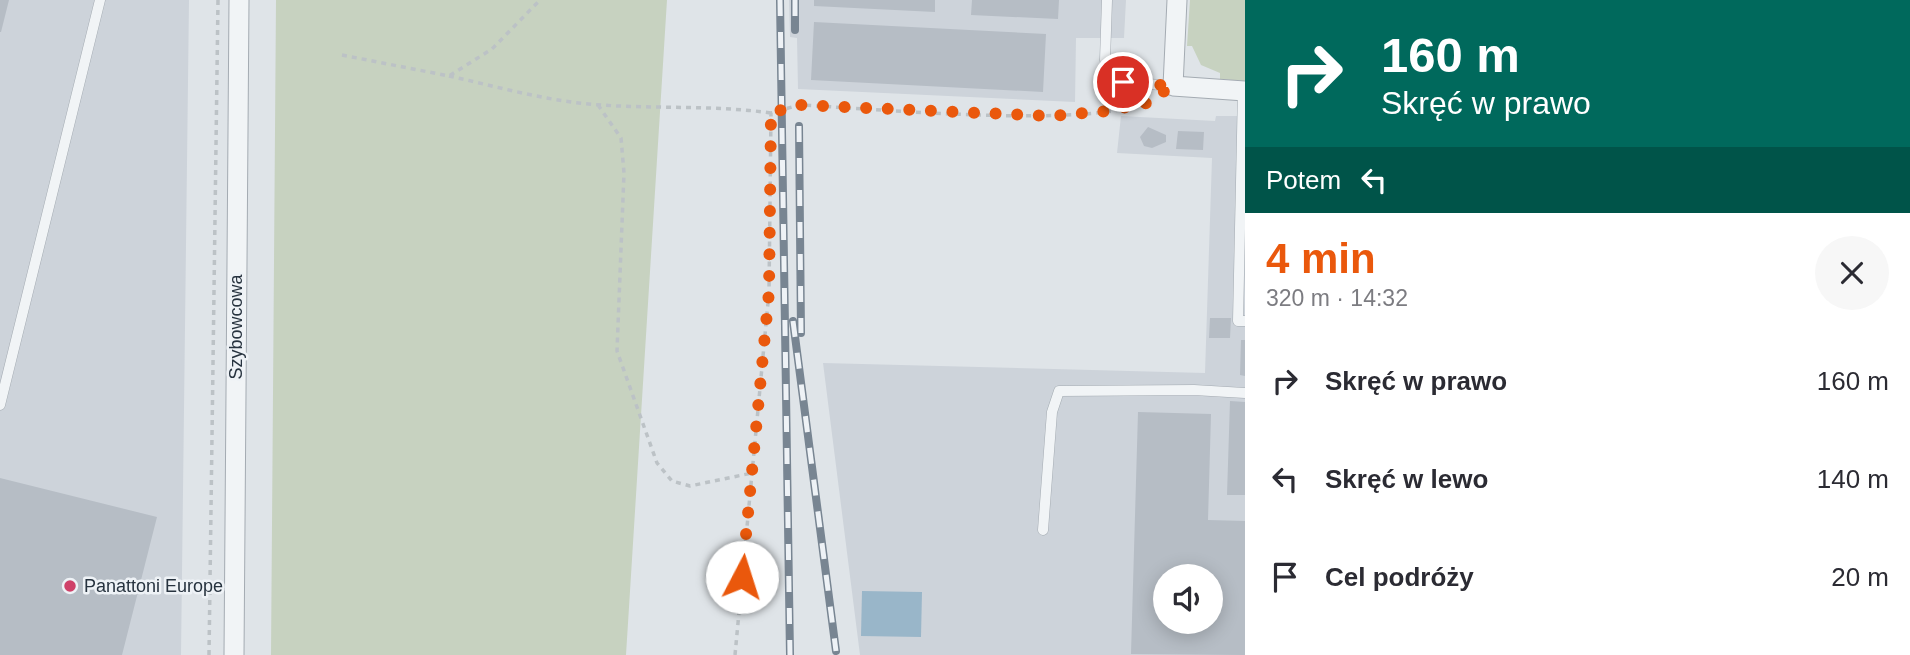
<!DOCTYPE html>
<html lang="pl">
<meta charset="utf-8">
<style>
body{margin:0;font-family:Helvetica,sans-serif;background:#f7f7f7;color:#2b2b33;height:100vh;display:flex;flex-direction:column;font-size:26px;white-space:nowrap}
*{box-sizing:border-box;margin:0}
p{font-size:23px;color:#7c7c81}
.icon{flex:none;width:38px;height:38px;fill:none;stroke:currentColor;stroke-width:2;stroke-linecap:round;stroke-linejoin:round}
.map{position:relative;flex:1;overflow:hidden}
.side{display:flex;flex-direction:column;background:#fff;width:665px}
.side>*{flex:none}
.hud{background:#00695c;color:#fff;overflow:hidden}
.controls{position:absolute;left:1153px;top:564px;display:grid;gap:14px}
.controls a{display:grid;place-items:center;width:70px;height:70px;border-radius:50%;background:#fff;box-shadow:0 4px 18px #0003;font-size:35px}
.pin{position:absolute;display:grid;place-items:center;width:60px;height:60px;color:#fff;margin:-30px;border:4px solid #fff;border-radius:50%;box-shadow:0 2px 7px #0007}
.me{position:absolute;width:77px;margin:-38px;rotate:5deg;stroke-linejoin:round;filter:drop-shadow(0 0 5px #0008)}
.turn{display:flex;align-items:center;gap:24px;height:147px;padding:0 21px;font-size:32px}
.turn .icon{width:91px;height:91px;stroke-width:2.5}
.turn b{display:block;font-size:49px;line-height:60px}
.then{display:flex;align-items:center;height:66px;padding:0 21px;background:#0003;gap:14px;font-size:26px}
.round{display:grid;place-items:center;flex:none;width:74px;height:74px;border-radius:37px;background:#f7f7f7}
.overview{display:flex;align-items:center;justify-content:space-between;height:119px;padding:0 21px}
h1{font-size:42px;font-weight:700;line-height:52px;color:#ea580c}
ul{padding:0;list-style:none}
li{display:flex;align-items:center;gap:21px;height:98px;padding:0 21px}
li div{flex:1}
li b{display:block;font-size:26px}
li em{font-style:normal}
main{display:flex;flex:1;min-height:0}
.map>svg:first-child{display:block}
</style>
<main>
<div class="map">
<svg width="1245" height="655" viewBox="0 0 1245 655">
<rect width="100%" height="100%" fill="#dfe4e8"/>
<!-- built -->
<path fill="#cdd3da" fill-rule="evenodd" d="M0,0H189L181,655H0Z
M789,0H1126L1124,38H1076L1075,102L798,89L797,38L790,37Z
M1121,116L1215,121L1216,116H1245V655H860L823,363L1205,373L1212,158L1117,153ZM1166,576H1211V621H1166Z"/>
<!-- green -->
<path fill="#c7d2c0" d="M276,0H667L626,655H271Z
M1190,0H1245V81L1220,79V73L1201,65L1192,46H1187Z"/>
<!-- water -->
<path fill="#99b6c9" d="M862,591L922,592L921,637L861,636Z"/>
<!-- building -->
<path fill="#b6bdc5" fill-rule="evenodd" d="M0,0H9L1,32H0Z
M814,0H935V12L814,6Z
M972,0H1059L1058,19L971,15Z
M814,22L1046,34L1043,92L811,80Z
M1148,127L1166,135V142L1152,148L1144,146L1140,137Z
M1178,131L1204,132L1203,150L1176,149Z
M1210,318H1231L1230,338H1209Z
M1241,340H1245V376L1240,375Z
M1230,401L1245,402V495H1227Z
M1138,412L1211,414L1208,520L1245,521V655L1131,654ZM1166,576H1211V621H1166Z
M0,478L157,517L122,655H0Z"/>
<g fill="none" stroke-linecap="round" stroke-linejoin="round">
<defs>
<path id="service" d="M1107,0L1105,60L1123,82L1173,86
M1243,90L1238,321H1245
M0,405L100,0
M1043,530L1052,412L1059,391L1194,390L1245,393"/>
<path id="minor" d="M1177,0L1173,86L1245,91
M234,655L239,0"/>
</defs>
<!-- service casing -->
<use href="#service" stroke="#a4abb2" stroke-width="11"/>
<!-- minor casing -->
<use href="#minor" stroke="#a4abb2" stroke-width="21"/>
<!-- path -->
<path stroke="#bcc2c6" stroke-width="3.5" stroke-dasharray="5 5" stroke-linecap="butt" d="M342,55L449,76L492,49L540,0
M449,76C499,87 550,102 601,105C658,109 715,105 771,113
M598,105L621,138L624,173L617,351L657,463L672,481L690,486L752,473
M209,655L218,0
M735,655L769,292L771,113L799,105C869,108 1103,131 1153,99"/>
<!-- service -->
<use href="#service" stroke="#f1f4f6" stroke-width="10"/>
<!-- minor -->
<use href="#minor" stroke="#f1f4f6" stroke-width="19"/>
<defs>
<path id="rail" d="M780,0L790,655
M795,0V30
M799,126L801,333
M793,321L836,651"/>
</defs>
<!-- rail casing -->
<use href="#rail" stroke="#788592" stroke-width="8"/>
<!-- rail -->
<use href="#rail" stroke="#eef2f6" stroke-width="5" stroke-dasharray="16" stroke-linecap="butt"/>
</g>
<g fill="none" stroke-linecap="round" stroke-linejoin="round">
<!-- route -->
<path stroke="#ea580c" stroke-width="12" stroke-dasharray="0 21.6" d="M742,577L769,292L771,113L799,105L1051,116L1108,111L1147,103L1172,86L1123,82"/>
</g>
<!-- markers -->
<circle fill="#cf4169" stroke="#eef2f6" stroke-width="2.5" cx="70" cy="586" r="7"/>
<g text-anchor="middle" stroke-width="5" stroke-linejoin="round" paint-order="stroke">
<!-- street labels -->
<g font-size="18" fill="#27333f" stroke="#eef2f6">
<text transform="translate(236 327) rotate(-90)" y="6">Szybowcowa</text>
</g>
<!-- poi labels -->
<g font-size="18" fill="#27333f" stroke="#eef2f6" text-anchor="start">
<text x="84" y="592">Panattoni Europe</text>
</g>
</g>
</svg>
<div class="controls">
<a><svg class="icon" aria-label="sound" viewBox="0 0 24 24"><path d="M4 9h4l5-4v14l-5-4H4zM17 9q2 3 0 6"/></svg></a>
</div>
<div class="pin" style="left:1123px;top:82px;background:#d93025"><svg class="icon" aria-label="arrive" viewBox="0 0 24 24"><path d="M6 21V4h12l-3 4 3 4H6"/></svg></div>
<svg class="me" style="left:742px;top:577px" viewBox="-20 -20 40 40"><circle r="19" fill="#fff"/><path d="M0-13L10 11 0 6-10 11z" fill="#ea580c"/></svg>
</div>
<section class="side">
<div class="hud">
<div class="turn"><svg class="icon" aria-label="right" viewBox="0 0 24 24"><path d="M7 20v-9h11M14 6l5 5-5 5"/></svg><div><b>160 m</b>Skręć w prawo</div></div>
<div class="then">Potem<svg class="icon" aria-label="left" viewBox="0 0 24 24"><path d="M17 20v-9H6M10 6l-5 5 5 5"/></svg></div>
</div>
<div class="overview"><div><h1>4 min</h1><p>320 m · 14:32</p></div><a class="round"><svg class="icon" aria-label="close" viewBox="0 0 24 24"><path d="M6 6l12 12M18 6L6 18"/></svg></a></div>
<ul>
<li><svg class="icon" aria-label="right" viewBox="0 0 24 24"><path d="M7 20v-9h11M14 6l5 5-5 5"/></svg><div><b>Skręć w prawo</b></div><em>160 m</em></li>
<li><svg class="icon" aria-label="left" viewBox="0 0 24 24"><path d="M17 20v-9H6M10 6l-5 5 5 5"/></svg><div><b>Skręć w lewo</b></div><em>140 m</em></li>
<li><svg class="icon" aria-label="arrive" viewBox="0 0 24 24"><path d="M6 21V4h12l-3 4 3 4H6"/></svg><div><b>Cel podróży</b></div><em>20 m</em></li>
</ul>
</section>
</main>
